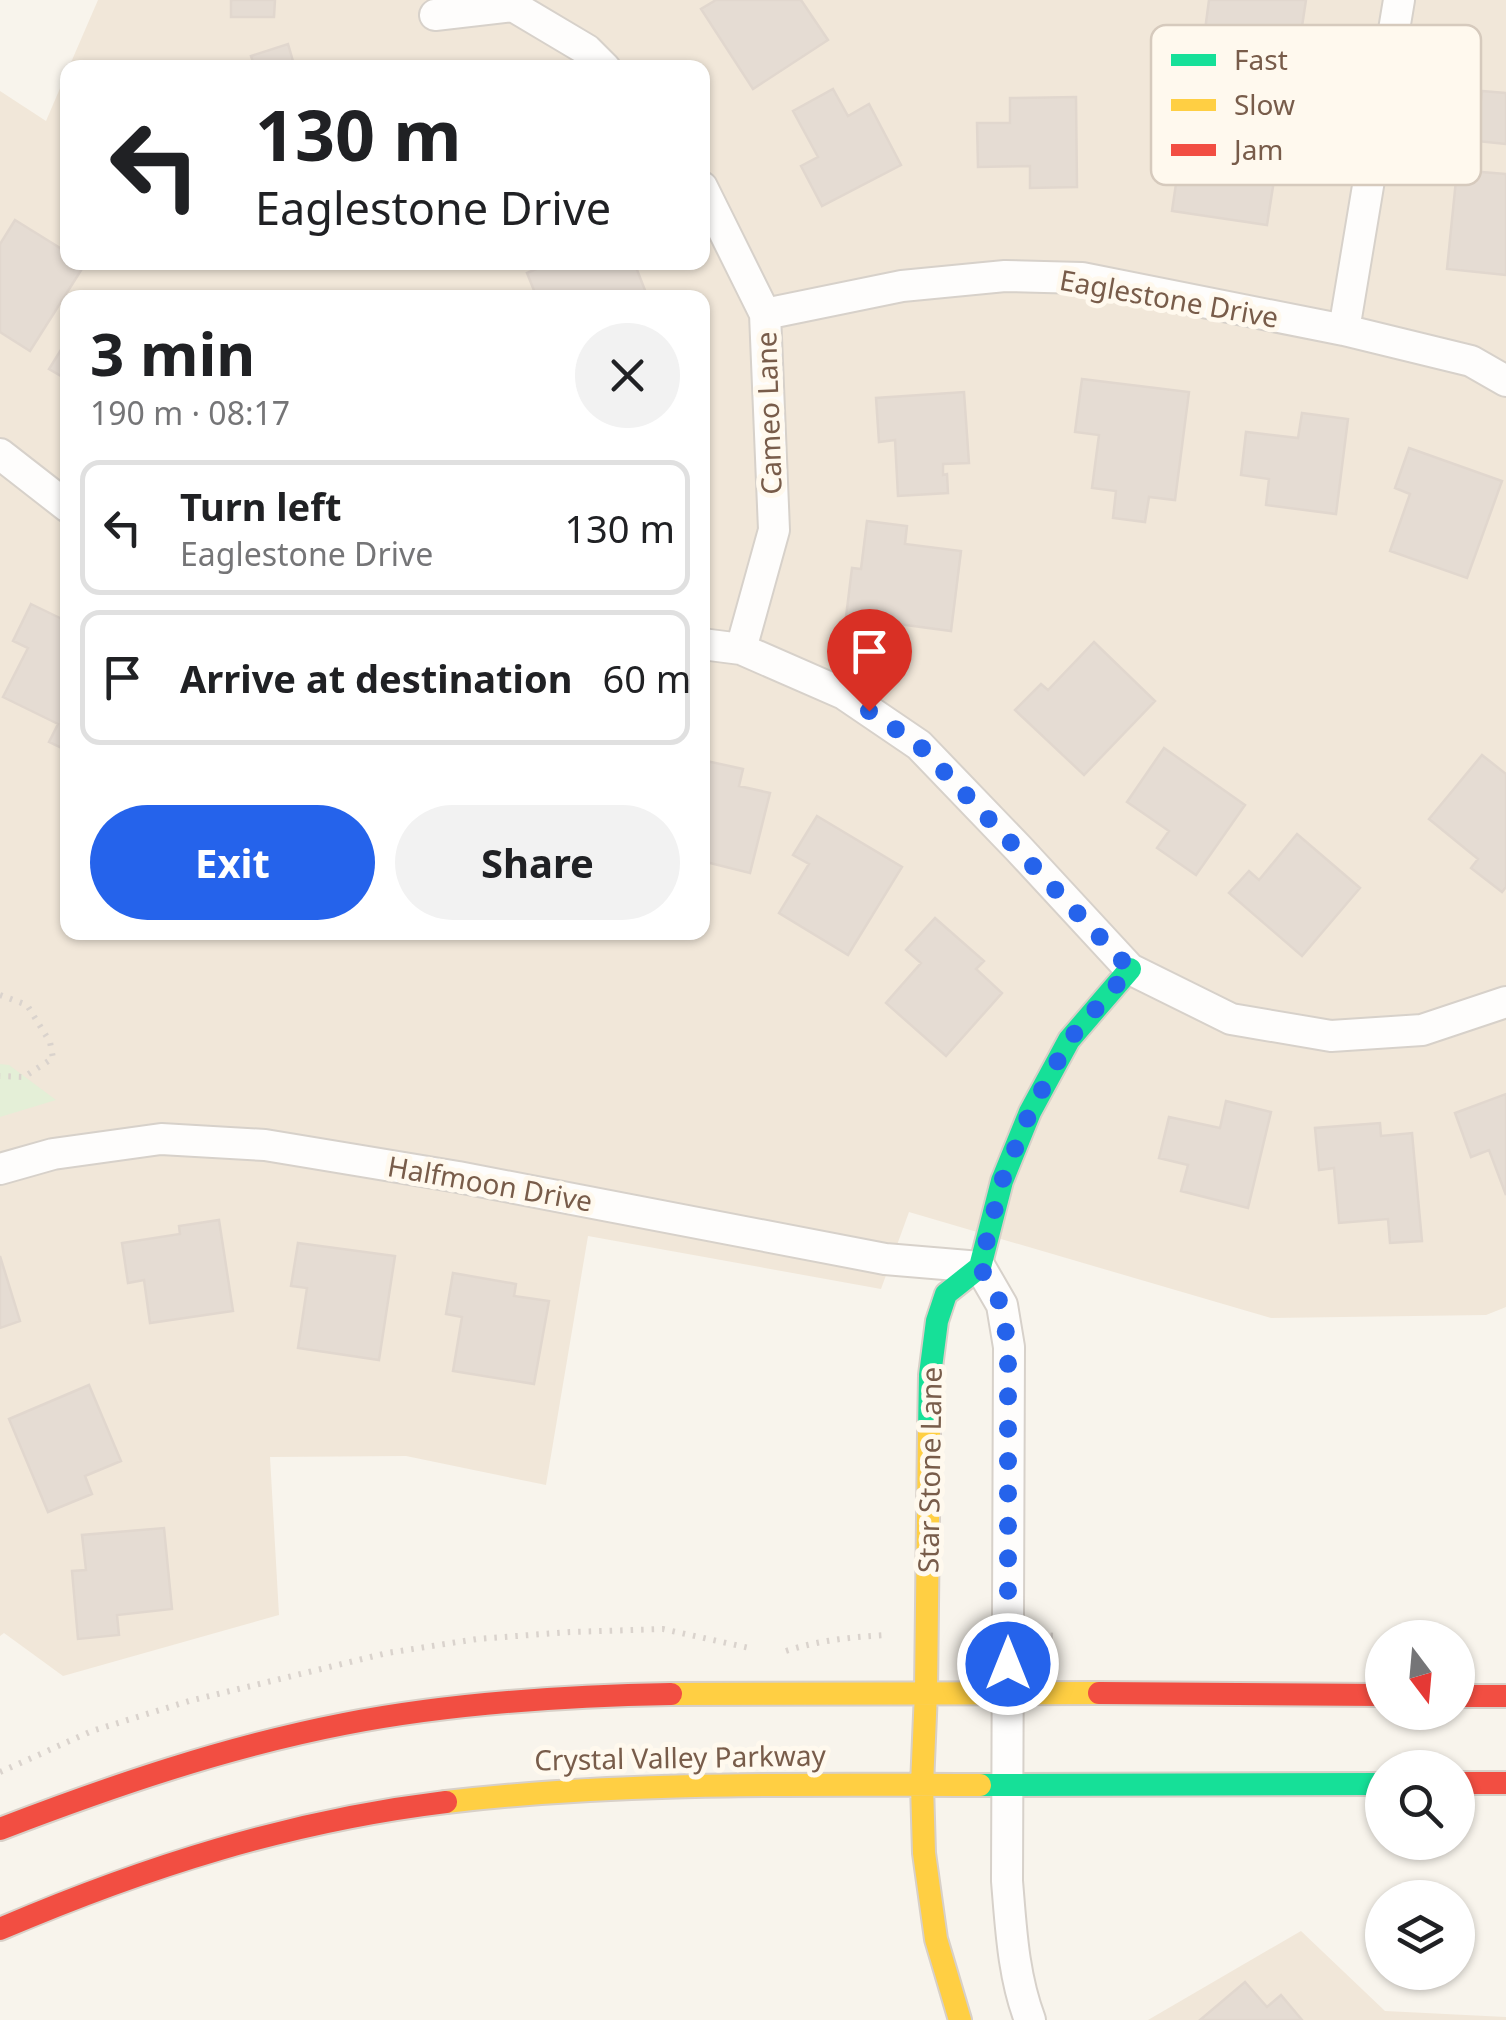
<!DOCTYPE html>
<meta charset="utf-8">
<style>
body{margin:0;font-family:"Noto Sans",sans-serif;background:#f2f2f2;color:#202124;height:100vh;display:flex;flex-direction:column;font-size:38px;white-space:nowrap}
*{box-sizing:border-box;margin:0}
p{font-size:32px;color:#757577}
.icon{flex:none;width:55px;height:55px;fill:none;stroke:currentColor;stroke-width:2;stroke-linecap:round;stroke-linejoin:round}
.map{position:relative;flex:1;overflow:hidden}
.drawer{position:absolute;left:60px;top:290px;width:650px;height:650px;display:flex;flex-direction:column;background:#fff;border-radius:20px;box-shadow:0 2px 8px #0004}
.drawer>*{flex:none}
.guide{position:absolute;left:60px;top:60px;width:650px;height:210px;border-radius:20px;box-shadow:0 2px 8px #0004;background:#fff;color:#202124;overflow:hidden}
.needle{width:65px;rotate:164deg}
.tools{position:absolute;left:1365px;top:1620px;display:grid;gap:20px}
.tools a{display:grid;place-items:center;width:110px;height:110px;border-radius:50%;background:#fff;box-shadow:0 2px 8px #0004;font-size:50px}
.pin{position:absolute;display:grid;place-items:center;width:85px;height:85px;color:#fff;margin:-102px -42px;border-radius:50% 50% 50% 0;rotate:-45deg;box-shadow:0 0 10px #0007}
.pin .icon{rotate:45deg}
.me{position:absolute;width:110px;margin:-55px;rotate:0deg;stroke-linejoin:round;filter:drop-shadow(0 0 8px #0008)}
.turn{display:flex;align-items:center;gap:35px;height:210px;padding:0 30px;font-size:45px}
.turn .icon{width:130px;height:130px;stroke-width:2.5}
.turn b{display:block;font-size:70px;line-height:85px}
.round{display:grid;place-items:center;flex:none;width:105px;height:105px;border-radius:52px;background:#f2f2f2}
.overview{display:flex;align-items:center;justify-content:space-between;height:170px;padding:0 30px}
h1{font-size:60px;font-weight:700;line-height:75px}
.button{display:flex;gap:20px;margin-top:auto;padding:20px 30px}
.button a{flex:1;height:115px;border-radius:60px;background:#2563eb;color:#fff;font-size:40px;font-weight:700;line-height:115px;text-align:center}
.button a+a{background:#f2f2f2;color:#202124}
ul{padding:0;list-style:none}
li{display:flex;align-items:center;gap:30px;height:135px;margin:0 20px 15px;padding:0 10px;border:5px solid #e0e0e0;border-radius:20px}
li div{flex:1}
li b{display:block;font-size:38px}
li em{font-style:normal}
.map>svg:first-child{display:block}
</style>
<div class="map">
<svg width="1506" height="2020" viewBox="0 0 1506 2020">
<rect width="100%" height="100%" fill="#f8f4ec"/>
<!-- residential -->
<path fill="#f1e7d9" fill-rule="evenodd" d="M98,0H1506V1307L1486,1315L1271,1318L909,1212L881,1289L588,1236L546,1485L406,1456L270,1457L279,1615L63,1676L4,1633L0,1636V91L46,121L67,72L68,262H702V68L69,67ZM68,298H702V932H68Z
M1301,1931L1385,2011L1506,2017V2020H1148Z"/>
<!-- green -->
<path fill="#e4efd7" d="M0,1064L9,1065L56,1100L0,1117Z"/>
<!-- building -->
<path fill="#e5dcd3" stroke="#e1d7ce" stroke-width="2.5" d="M231,0H275L274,17H231Z
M716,0H801L828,40L753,89L701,9Z
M1209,0H1306L1301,33L1288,31L1283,64L1202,53Z
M288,44L295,68H255L251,56Z
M833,89L848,116L869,104L901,165L822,206L801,166L818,157L793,111Z
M1482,91L1506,93V144L1476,141Z
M1076,97L1077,187L1030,188V166L978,167L977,123H1010V98Z
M1212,118L1256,124L1248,177L1274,180L1267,225L1172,211L1182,143L1208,147Z
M1457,170L1506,174V275L1447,269Z
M15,220L68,253V262L85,264L30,351L0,332V244Z
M552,262H634L648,298H537L527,273Z
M67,340H68V380L49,369Z
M1082,379L1189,392L1175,500L1149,497L1145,522L1113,518L1116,491L1092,488L1099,435L1075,432Z
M964,392L969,463L943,464V475L947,474L948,493L898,496L895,440L879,442L876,398Z
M1302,413L1348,419L1336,514L1266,505L1269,479L1241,475L1246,432L1298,438Z
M1409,448L1502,481L1467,578L1390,551L1410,494L1395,488Z
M867,521L907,526L905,544L961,551L951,631L846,617L852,568L861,569Z
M31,604L68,622V751L49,742L58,724L3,697L28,648L13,641Z
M1094,642L1155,701L1084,775L1015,710L1041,684L1048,690Z
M1164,748L1245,805L1196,875L1157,848L1169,831L1127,802Z
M1482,755L1506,774V887L1502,892L1471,868L1478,859L1429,819Z
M702,760L743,769L739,786L770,793L750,873L702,861Z
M817,816L902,867L848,955L779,913L809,864L793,855Z
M1297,834L1360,888L1302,956L1229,893L1249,871L1259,880Z
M935,918L984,961L976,969L1002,993L946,1056L886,1003L921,963L906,950Z
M1506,1094V1195L1489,1150L1471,1157L1455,1113Z
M1226,1101L1271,1112L1248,1208L1181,1191L1188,1165L1159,1158L1169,1117L1220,1128Z
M1380,1123L1381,1136L1412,1133L1422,1241L1390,1243L1388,1219L1339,1223L1334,1168L1319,1170L1315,1128Z
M219,1220L233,1311L150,1323L144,1280L128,1283L122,1243L180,1234L179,1226Z
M298,1243L395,1256L379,1360L298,1348L307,1288L291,1286Z
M0,1256L20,1321L0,1328Z
M453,1273L516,1284L514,1296L549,1301L534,1384L453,1371L462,1317L446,1314Z
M89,1385L121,1461L85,1476L92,1494L48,1512L9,1419Z
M164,1528L172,1609L117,1615L119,1635L78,1639L72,1571L86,1570L82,1535Z
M1245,1982L1267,2007L1281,1995L1302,2020H1200Z"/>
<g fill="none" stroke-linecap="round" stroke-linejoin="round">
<defs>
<path id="street" d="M435,15L513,6L587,50L605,68
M702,187L765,314L774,530L741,649
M765,314L902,286L1005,276L1082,278L1344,330L1471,361L1506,381
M1344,330L1399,0
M0,454L68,507
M702,644L741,649L844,694L919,745L1019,849L1130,969L1231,1019L1331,1036L1422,1030L1506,1002
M0,1169L53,1154L161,1139L265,1145L458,1177L885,1259L980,1267L1002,1305L1009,1347L1007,1881C1011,1928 1013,1975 1030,2020"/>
<path id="fast" d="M929,1432L930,1375L937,1321L946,1294L980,1267L1002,1181L1030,1112L1069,1040L1130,969
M980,1785L1382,1784"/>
<path id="slow" d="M929,1432L926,1692L922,1785L924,1853L936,1939L960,2020
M671,1694L1099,1693
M446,1802C624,1781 802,1785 980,1785"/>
<path id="jam" d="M1099,1693L1382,1695
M1458,1696H1506
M1458,1783H1506
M0,1829C112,1786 226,1747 344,1724C451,1703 561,1696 671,1694
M0,1929C145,1867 289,1821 446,1802"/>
</defs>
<!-- street casing -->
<use href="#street" stroke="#d7d1ca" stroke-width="34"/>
<!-- fast casing -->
<use href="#fast" stroke="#d8d0c8" stroke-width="26"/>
<!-- slow casing -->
<use href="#slow" stroke="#d8d0c8" stroke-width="26"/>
<!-- jam casing -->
<use href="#jam" stroke="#d8d0c8" stroke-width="26"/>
<!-- path -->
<path stroke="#dad3cd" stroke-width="6" stroke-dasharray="2.5 8" stroke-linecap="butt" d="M0,995L27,1005L50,1042L53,1058L24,1077L0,1076
M1040,1635L1058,1636
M786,1651C820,1640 852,1637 887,1635
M0,1772L92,1731L189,1701L387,1653L477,1639L570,1632L663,1629L754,1649"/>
<!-- street -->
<use href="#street" stroke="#fefdfc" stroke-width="30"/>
<!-- fast -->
<use href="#fast" stroke="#16e098" stroke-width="22"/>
<!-- slow -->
<use href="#slow" stroke="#ffcf43" stroke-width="22"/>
<!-- jam -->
<use href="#jam" stroke="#f24e42" stroke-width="22"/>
</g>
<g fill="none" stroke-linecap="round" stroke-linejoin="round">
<!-- route -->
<path stroke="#2563eb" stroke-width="18" stroke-dasharray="0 32.4" d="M869,711L919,745L1130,969L1069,1040L1030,1112L1002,1181L980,1267L1002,1306L1008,1347V1664"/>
</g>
<g text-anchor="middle" stroke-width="10" stroke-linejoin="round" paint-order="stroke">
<!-- street labels -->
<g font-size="28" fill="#785c4a" stroke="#fff9ee">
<text transform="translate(1169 299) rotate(10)" y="10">Eaglestone Drive</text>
<text transform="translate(769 413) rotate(-92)" y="10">Cameo Lane</text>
<text transform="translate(490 1184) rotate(10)" y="10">Halfmoon Drive</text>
<text transform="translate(930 1470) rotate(-89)" y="10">Star Stone Lane</text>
<text transform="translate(680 1758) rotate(-1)" y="10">Crystal Valley Parkway</text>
</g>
</g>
<!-- legend -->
<rect x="1151" y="25" width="330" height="160" rx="15" fill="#fff9ee" stroke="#d6cabd" stroke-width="2.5"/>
<rect x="1171" y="54" width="45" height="12" fill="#16e098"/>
<rect x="1171" y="99" width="45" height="12" fill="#ffcf43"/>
<rect x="1171" y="144" width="45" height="12" fill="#f24e42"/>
<g font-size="28" fill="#785c4a">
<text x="1234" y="70">Fast</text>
<text x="1234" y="115">Slow</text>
<text x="1234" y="160">Jam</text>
</g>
</svg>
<div class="tools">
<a><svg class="needle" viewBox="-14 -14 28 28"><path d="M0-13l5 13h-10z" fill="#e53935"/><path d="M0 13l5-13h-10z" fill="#757577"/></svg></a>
<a><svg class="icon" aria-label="search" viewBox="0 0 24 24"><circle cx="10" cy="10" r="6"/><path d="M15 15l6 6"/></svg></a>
<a><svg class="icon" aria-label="layers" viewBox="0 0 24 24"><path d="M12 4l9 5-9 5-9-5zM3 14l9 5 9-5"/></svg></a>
</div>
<div class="pin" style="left:869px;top:711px;background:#d93025"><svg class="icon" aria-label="arrive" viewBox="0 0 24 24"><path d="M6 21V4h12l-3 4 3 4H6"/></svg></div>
<svg class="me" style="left:1008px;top:1664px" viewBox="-20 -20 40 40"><circle r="17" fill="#2563eb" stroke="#fff" stroke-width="3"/><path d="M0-11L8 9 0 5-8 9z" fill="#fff"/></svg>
<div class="guide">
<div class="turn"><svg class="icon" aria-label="left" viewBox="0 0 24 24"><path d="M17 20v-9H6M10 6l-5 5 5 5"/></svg><div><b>130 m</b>Eaglestone Drive</div></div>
</div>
<section class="drawer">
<div class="overview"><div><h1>3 min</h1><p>190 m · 08:17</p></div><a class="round"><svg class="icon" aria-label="close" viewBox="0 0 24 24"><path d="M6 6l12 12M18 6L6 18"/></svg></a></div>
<ul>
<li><svg class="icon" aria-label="left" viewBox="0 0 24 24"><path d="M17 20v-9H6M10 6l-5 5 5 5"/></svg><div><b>Turn left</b><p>Eaglestone Drive</p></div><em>130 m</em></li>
<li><svg class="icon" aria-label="arrive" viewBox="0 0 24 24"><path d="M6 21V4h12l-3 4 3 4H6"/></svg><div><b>Arrive at destination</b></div><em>60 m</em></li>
</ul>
<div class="button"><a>Exit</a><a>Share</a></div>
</section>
</div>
